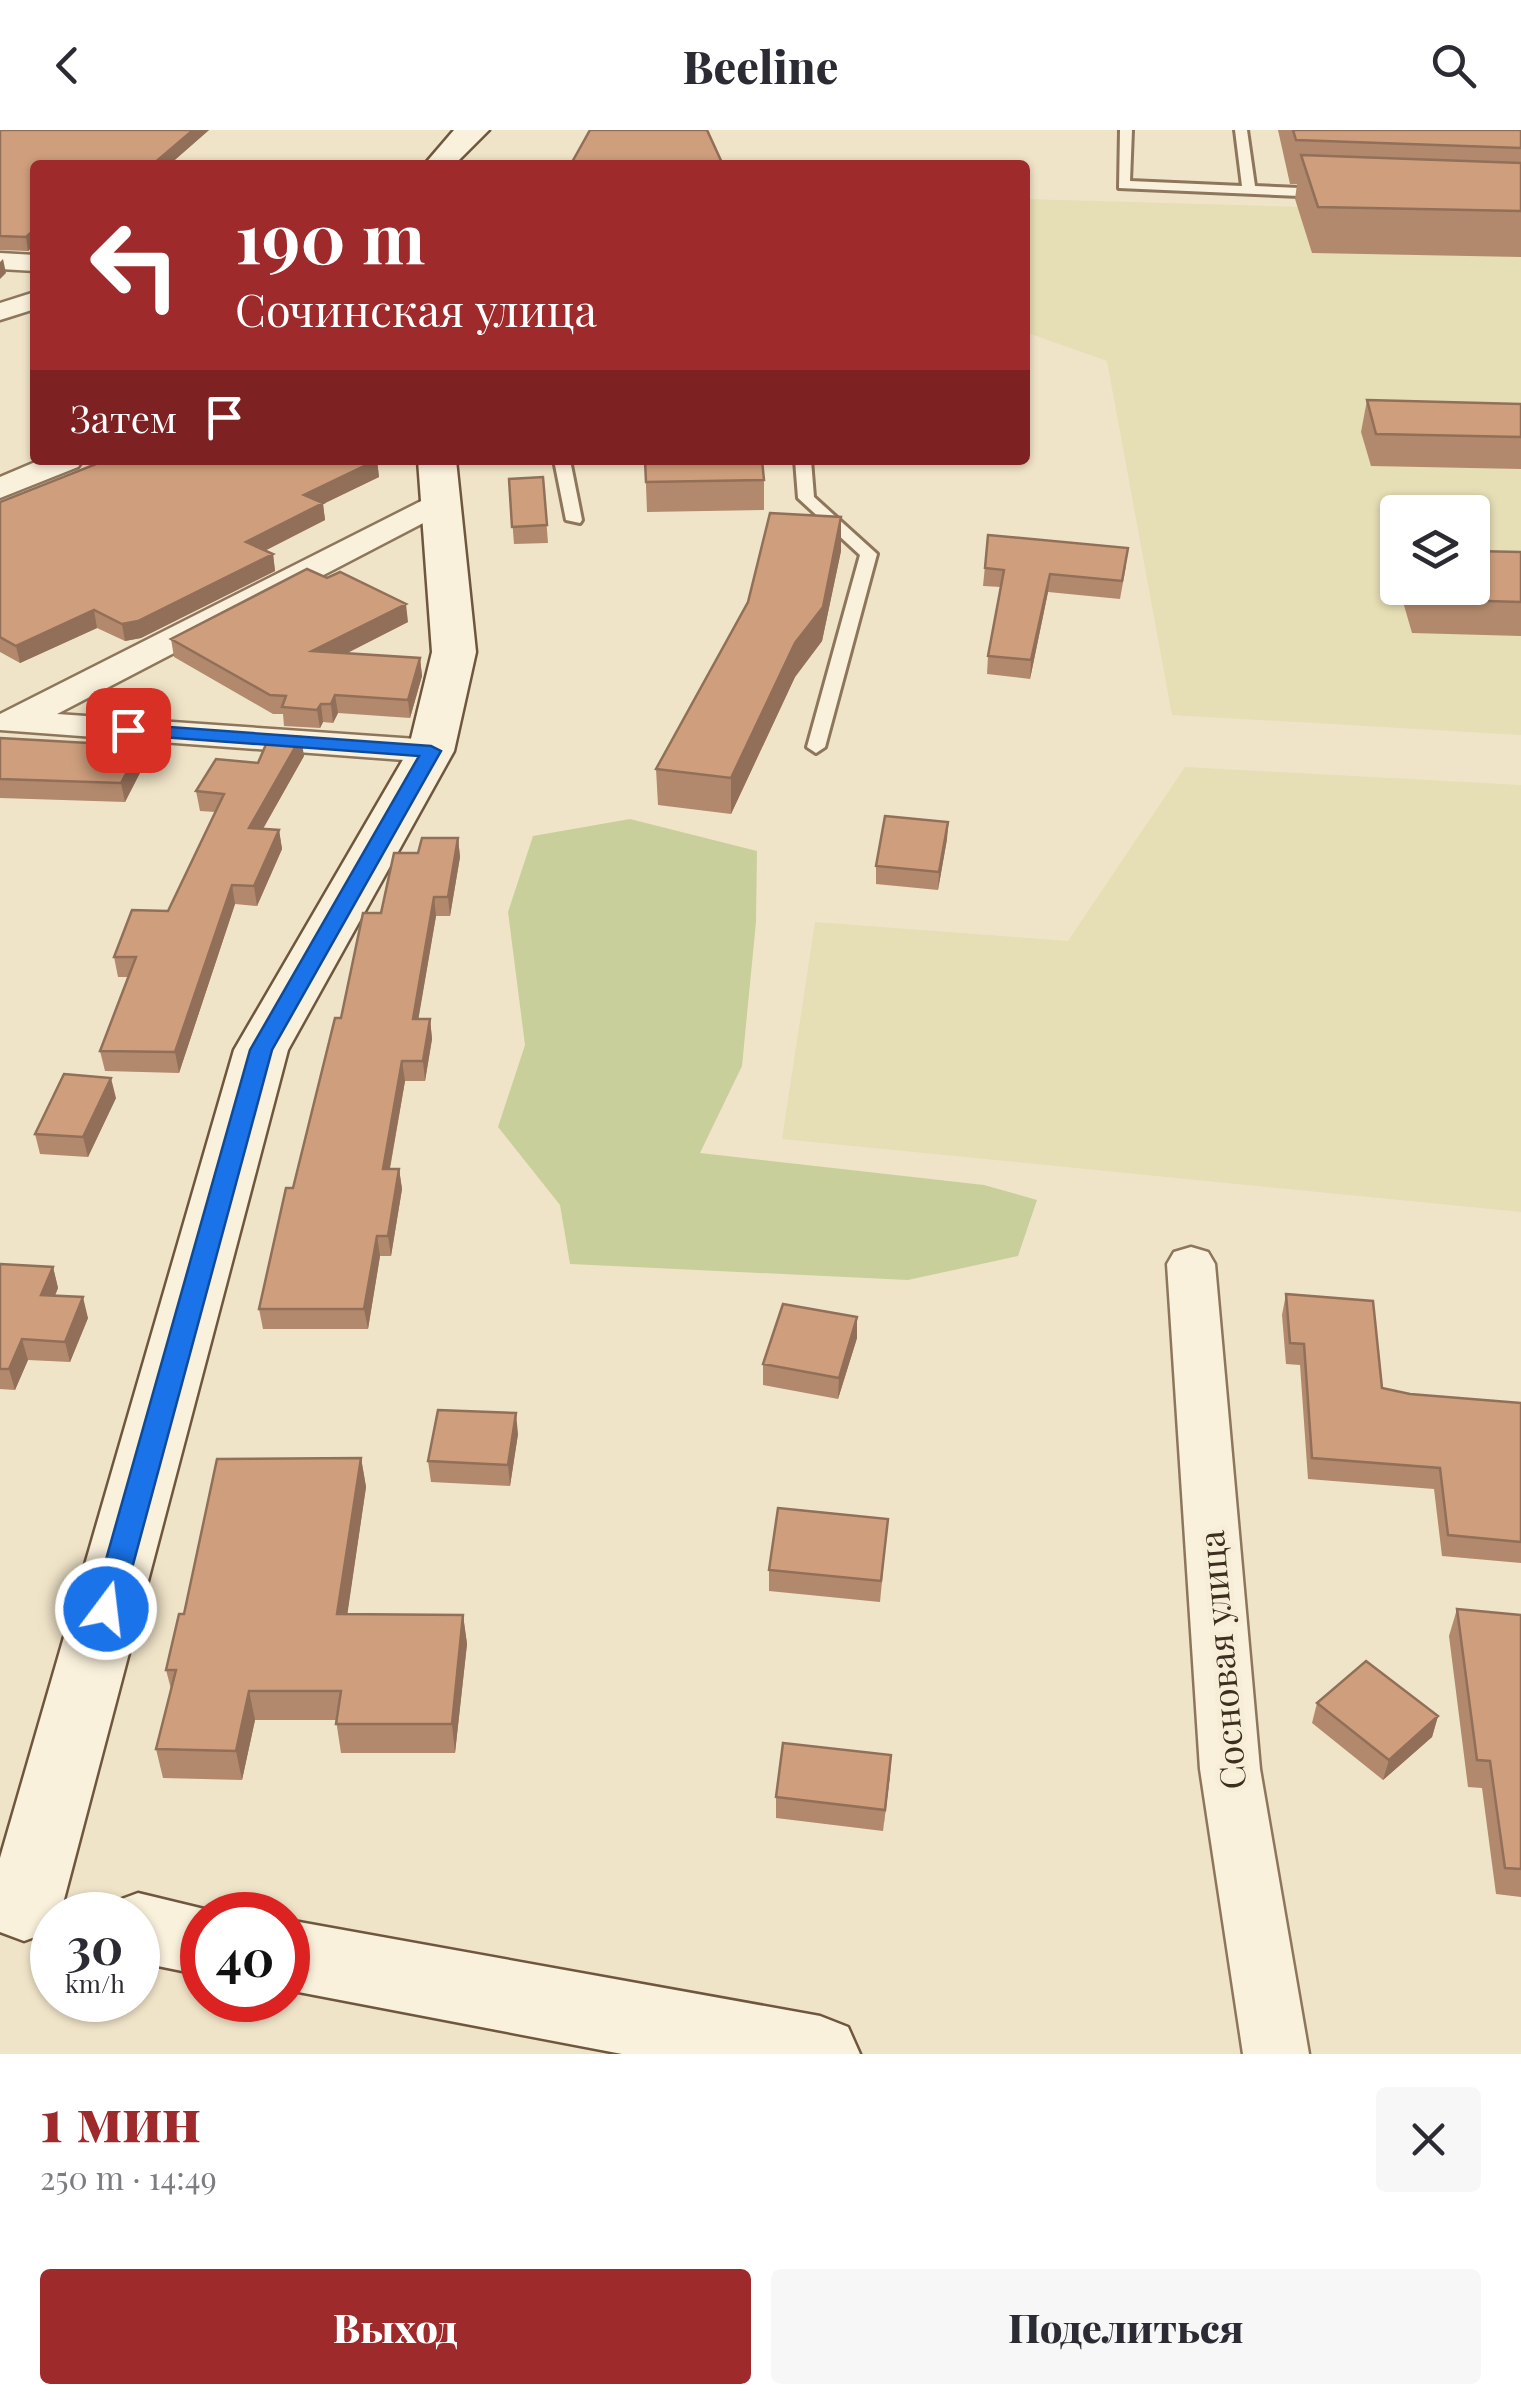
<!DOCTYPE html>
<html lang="ru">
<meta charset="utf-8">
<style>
body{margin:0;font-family:"Playfair Display",serif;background:#f7f7f7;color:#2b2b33;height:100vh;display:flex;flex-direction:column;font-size:38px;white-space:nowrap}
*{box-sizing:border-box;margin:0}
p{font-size:32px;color:#7c7c81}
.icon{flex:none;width:55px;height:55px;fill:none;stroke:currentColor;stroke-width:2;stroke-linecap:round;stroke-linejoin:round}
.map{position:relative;height:1924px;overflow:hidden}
.side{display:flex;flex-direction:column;background:#fff;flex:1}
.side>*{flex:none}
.hud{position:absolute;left:30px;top:30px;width:1000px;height:305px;border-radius:10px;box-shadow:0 2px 8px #0004;background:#9e2a2b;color:#fff;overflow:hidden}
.tools{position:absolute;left:1380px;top:365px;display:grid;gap:20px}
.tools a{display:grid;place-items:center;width:110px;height:110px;border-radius:10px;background:#fff;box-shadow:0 2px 8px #0004;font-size:50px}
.speed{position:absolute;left:30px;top:1762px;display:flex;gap:20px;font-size:50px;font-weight:700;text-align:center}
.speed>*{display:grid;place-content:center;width:130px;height:130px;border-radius:50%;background:#fff;box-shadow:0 2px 8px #0004;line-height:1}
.speed small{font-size:25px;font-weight:400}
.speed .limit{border:15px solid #d22;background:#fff;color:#111}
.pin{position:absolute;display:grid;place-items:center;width:85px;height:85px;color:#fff;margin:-42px;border-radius:20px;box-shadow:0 5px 15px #0006}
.me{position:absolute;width:110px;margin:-55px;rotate:15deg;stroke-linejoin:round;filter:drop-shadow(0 0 8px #0008)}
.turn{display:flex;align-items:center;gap:35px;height:210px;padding:0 40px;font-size:45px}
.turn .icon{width:130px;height:130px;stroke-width:2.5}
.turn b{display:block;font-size:70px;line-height:85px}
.then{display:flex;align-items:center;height:95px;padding:0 40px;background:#0003;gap:20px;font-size:38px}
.round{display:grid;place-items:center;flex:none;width:105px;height:105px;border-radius:10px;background:#f7f7f7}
.headline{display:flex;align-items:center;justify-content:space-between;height:170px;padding:0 40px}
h1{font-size:60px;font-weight:800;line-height:75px;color:#9e2a2b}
.primary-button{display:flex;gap:20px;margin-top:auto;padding:20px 40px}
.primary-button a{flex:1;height:115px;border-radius:10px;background:#9e2a2b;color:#fff;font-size:40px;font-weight:800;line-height:115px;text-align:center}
.primary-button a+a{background:#f7f7f7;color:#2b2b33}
header{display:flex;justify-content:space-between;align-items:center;height:130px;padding:0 40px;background:#fff;font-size:45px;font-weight:800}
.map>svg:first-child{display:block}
</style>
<header><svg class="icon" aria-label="back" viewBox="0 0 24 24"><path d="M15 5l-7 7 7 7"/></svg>Beeline<svg class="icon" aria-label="search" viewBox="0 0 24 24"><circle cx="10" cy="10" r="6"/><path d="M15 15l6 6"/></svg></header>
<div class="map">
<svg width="1521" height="1924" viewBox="0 0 1521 1924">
<rect width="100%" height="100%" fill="#f0e4c8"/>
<!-- farmland -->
<path fill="#e6deb5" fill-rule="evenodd" d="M1025,69L1521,83V605L1172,585L1107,231L1025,202ZM1398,382H1472V458H1398Z
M1185,637L1521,655V1082L782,1009L815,792L1068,811Z"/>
<!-- green -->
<path fill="#c9cf9b" d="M630,689L757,721L756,792L742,936L700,1023L984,1055L1037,1070L1018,1126L908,1150L570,1134L560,1075L498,997L525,915L508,782L533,706Z"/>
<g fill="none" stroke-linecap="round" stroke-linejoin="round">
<defs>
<path id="lane" d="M1120,0H1132L1130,51L1242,56L1235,0H1247L1255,56L1323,59L1329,63L1323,67L1119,58Z
M554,330H570L582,390L580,393L566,390Z
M795,330H811L814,367L877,424L825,617L816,623L807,617L860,425L798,368Z"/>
<path id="street" d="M0,123L35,125V141L0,139Z
M35,162V179L0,190V173Z
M40,330H83L78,337L0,368V347Z
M441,361L457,371L452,378L57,584L431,610L444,613L450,621L444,629L431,632L0,600V584Z
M1191,1117L1208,1122L1215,1134L1260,1639L1309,1924H1243L1200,1639L1167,1134L1174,1122Z"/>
<path id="secondary" d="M454,0H489L454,35H424Z
M418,330H456L476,522L454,621L288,920L62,1777L59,1785H52L51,1801L24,1811L0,1802V1728L234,920L408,621L432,522Z
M138,1763L229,1785H202V1845L138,1832V1785H105L111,1773Z
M288,1790L820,1886L848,1897L860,1924H622L288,1860Z"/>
</defs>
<!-- lane casing -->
<use href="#lane" stroke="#8d765c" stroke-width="6"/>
<!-- street casing -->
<use href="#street" stroke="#8d765c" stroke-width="5"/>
<!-- secondary casing -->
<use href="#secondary" stroke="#6f573f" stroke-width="5"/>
<!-- lane -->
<use href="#lane" fill="#faf1dc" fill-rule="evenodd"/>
<!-- street -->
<use href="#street" fill="#faf1dc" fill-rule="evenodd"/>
<!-- secondary -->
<use href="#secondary" fill="#faf1dc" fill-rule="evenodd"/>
</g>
<!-- wall -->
<path fill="#b2896c" d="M0,0H209L169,35H35V114L28,121L0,120Z
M590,0L723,35H571Z
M1278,0H1521V127L1312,123L1295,69L1297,54H1290Z
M1367,270L1521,274V339L1371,336L1361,302Z
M377,330L379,347L323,374L325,390L265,420L273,424L275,441L141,508L125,511L97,498L20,533L0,522V372Z
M645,330L764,350V380L647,382Z
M543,347L548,413L514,414L509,349Z
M988,405L1126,436L1120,469L1048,462L1030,549L987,544L988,526L1001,457L983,456Z
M841,421L822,511L795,547L731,684L658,675L656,639Z
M1521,422V506L1412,503L1399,458H1472Z
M408,492L347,523L420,528L422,546L410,588L338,583L333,593L323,592L320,598L284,596L283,584H273L174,527L171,509Z
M0,608L144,635L125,672L0,668Z
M304,626L263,699L279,700L282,719L257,776L235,774L179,943L105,941L100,921L129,847H118L114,827L168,781L215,682L200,681L196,661L258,633Z
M948,692L947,709L938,760L876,754V736Z
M458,708L460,727L450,786H436L418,889H430L432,909L425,951H405L390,1039H399L402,1059L391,1126H380L368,1199H263L259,1179L293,1058L341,888L381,783L418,723Z
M116,968L88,1027L40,1024L35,1004Z
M0,1134L53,1137L58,1158L55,1166L88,1188L70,1232L28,1230L15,1260L0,1259Z
M1286,1164L1382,1258L1410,1264L1521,1273V1433L1442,1426L1434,1359L1308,1349L1300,1235L1286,1234L1282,1185Z
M857,1208L838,1269L763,1255V1234Z
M518,1304L510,1356L431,1352L428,1331Z
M361,1328L366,1357L347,1484L463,1485L467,1514L455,1623H341L336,1590H255L242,1650L163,1648L156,1619L171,1559L166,1540L184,1484Z
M888,1389L880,1472L769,1461V1440Z
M1457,1479L1521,1485V1767L1496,1764L1482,1658L1468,1657L1449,1506Z
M1317,1573L1438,1586L1432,1607L1383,1650L1312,1593Z
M891,1625L883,1701L776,1688V1667Z"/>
<!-- shaded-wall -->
<path fill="#916f58" d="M193,0H209L169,35H152Z
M34,99L35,114L28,121L26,107Z
M3,129L6,143L0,149V132Z
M377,330L379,347L323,374L325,390L249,429L246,412L304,365Z
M841,387V421L822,511L795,547L731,684V648Z
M273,424L275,441L141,508L125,511L122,494Z
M1050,444L1048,462L1030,549L1031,530Z
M406,474L408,492L314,540L312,521Z
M94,480L97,498L20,533L16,516Z
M420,528L422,546L410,588L408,570Z
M335,565L338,583L333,593L331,574Z
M321,574L323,592L320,598L317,580Z
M301,607L304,626L252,718L249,698Z
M141,616L144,635L125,672L121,653Z
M948,692L947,709L938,760L939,742Z
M279,700L282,719L257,776L254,756Z
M458,708L460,727L450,786L448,767Z
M232,755L235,774L179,943L175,922Z
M434,767L436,786L415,909L413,889Z
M430,889L432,909L425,951L423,931Z
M402,931L405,951L386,1059L383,1039Z
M111,948L116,968L88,1027L83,1007Z
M399,1039L402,1059L391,1126L388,1106Z
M377,1106L380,1126L368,1199L364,1179Z
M53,1137L58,1158L46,1186L41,1165Z
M83,1167L88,1188L70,1232L65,1212Z
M857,1187V1208L838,1269L839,1248Z
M22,1209L28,1230L15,1260L9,1239Z
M516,1283L518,1304L510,1356L508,1335Z
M361,1328L366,1357L343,1514L337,1484Z
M463,1485L467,1514L455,1623L452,1594Z
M249,1561L255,1590L242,1650L236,1621Z
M1438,1586L1432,1607L1383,1650L1389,1630Z
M891,1625L890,1646L883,1701L885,1680Z"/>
<!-- building -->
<path fill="#cf9f7d" stroke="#916f58" stroke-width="2.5" d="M0,0H193L152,35H35V99L26,107L0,106Z
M590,0H707L723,35L619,32L618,35L571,34Z
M1293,0H1521V18L1296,10Z
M1301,25L1521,33V81L1318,77Z
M1367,270L1521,274V307L1376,304Z
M106,330H377L304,365L323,373L246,412L273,424L138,491L122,494L94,480L16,516L0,507V372Z
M645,330H762L764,350L646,352Z
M543,347L547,395L512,397L509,349Z
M770,383L841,387L823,477L795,513L731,648L656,639L748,472Z
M988,405L1128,418L1122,451L1050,444L1031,530L988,526L1004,440L985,438Z
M1472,421L1521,422V472L1419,469L1415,458H1472Z
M307,439L327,448L340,442L406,474L312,521L420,528L408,570L335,565L331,574H321L317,580L282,577L286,566L270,565L171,509Z
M270,605L301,607L249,698L279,700L254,756L232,755L175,922L100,921L136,827H114L132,780L168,781L224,664L196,661L216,629L258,633Z
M0,608L141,616L121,653L0,649Z
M885,686L948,692L939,742L876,736Z
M422,708H458L448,767H434L413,889H430L423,931H402L383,1039H399L388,1106H377L364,1179H259L286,1058H293L335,888H341L363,783H381L394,723H418Z
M64,944L111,948L83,1007L35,1004Z
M0,1134L53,1137L41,1165L83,1167L65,1212L22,1209L9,1239H0Z
M1286,1164L1373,1171L1382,1258L1410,1264L1521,1273V1412L1448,1405L1440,1338L1312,1328L1304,1214L1290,1213Z
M783,1174L857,1187L839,1248L763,1234Z
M438,1280L516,1283L508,1335L428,1331Z
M361,1328L337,1484L463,1485L452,1594H336L341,1561H249L236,1621L156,1619L176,1540H166L179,1484H184L217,1329Z
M778,1378L888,1389L881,1451L769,1440Z
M1457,1479L1521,1485V1739L1505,1738L1490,1631L1477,1630Z
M1366,1531L1438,1586L1389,1630L1317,1573Z
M783,1613L891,1625L885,1680L776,1667Z"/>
<!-- route -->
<path fill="#1a73e8" stroke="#114b97" stroke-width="2.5" d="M128,594L431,616L441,621L272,920L121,1479L117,1487H96L92,1479L250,920L419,626L121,604L118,600Z"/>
<g text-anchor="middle" stroke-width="10" stroke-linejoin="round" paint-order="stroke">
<!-- near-street labels -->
<g font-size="35" fill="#3d2e20" stroke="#f7eed8">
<text transform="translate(1223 1530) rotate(-95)" y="12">Сосновая улица</text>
</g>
</g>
</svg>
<div class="tools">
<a><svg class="icon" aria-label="layers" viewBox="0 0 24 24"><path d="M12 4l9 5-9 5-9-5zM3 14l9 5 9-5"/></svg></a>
</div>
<div class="speed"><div>30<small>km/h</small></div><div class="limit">40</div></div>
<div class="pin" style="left:128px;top:600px;background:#d93025"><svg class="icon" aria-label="arrive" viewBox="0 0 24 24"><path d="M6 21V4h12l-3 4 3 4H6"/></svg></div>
<svg class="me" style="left:106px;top:1479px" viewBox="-20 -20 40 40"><circle r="17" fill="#1a73e8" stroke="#fff" stroke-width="3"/><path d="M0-11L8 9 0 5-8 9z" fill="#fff"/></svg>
<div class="hud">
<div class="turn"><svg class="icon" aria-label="left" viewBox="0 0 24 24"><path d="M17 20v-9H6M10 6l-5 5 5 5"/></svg><div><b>190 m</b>Сочинская улица</div></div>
<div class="then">Затем<svg class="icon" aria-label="arrive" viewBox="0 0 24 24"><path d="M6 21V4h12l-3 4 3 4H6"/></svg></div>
</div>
</div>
<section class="side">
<div class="headline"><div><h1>1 мин</h1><p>250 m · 14:49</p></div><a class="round"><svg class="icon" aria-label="close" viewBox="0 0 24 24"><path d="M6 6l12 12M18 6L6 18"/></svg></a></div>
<div class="primary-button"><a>Выход</a><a>Поделиться</a></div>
</section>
